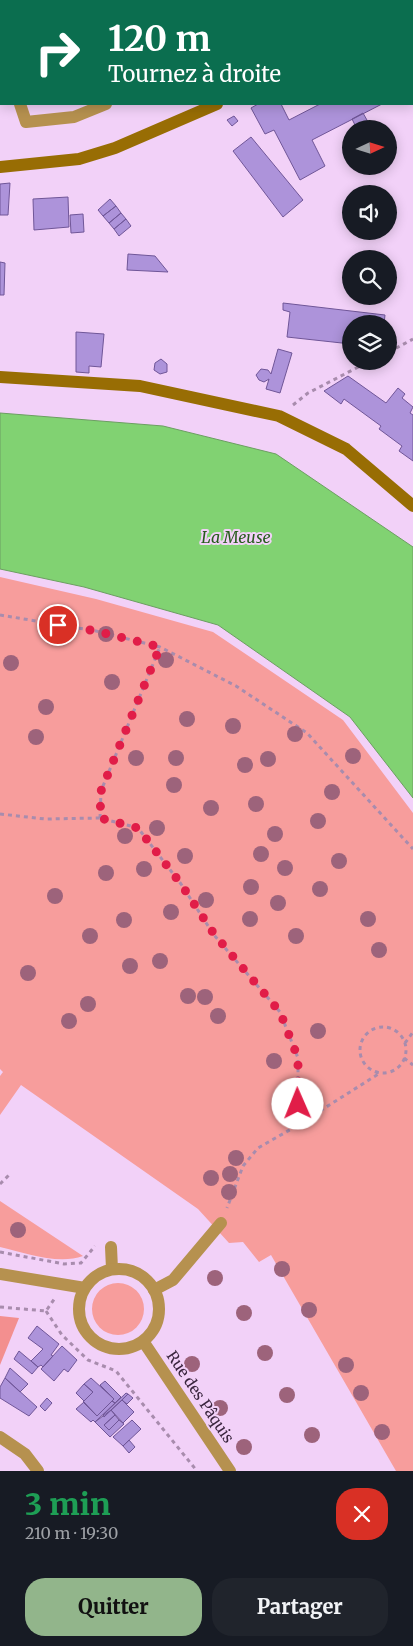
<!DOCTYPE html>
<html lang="fr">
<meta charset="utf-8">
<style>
body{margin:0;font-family:Merriweather,serif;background:#20242c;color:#f1f3f6;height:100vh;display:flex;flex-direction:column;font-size:19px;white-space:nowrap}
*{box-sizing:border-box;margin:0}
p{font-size:16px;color:#9ea1a6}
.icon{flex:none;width:28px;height:28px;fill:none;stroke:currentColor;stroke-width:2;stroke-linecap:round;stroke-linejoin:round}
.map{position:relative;height:1471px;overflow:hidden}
.details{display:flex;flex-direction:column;background:#171b24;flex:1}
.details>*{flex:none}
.hud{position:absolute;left:0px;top:0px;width:414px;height:105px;box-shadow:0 2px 12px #0003;background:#0b6e4f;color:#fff;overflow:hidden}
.needle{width:32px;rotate:86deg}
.controls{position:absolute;left:342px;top:120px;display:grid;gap:10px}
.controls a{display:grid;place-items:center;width:55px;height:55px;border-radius:50%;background:#171b24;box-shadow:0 2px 12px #0003;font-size:25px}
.pin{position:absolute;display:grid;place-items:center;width:42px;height:42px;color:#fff;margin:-21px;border:2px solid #fff;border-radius:50%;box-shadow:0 1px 5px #0007}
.me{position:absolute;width:55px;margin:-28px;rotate:359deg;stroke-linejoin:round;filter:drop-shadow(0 0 4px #0008)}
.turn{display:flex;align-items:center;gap:18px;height:105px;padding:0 25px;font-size:22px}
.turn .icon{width:65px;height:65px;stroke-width:2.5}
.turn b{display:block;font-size:35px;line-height:42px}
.round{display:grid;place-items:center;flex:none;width:52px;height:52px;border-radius:20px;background:#20242c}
.overview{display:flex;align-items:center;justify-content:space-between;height:85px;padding:0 25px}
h1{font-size:30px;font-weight:800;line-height:38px;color:#1e9e55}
.cta{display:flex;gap:10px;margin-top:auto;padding:10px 25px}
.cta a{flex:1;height:58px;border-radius:20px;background:#92b58b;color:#111;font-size:20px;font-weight:800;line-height:58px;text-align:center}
.cta a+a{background:#20242c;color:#f1f3f6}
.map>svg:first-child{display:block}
</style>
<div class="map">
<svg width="413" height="1471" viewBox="0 0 413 1471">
<rect width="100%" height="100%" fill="#f2d1f8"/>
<!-- green -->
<path fill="#f79d9c" d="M0,577L96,599L213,632L343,720L413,813V1471H396L271,1255L259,1262L243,1242L229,1243L198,1209L21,1085L0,1115V1076L3,1072L0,1069Z
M0,1201L83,1256C58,1265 25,1253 0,1247Z
M92 1309a26 26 0 1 1 52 0a26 26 0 1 1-52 0Z"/>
<!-- forest -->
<path fill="#f38f8f" d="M0,1316L19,1318L0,1365Z"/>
<!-- water -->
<path fill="#81d272" stroke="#6c9e62" d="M0,413L163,426L276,454L413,547V798L350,717L218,625L84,587L0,569Z"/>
<!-- building -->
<path fill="#ad93da" stroke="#705698" d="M153,0H205L206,1H151Z
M294,0H330L331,1H292Z
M258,104H281L289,120L320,104H382L312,140L325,166L300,180L274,130L265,134L251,108Z
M363,113L372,129H357L352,119Z
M234,116L238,121L232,126L227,120Z
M251,137L303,200L283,217L233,151Z
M10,183L8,215H0V184Z
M68,197L69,227L34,230L33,199Z
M110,199L116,206L103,216L98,210Z
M116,206L121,213L109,223L103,216Z
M121,213L126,219L114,229L109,223Z
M83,214L84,232L71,233L70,215Z
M126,219L131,226L119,236L114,229Z
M128,254L155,256L168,272L127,270Z
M0,262L5,263L4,295H0Z
M283,303L385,315L384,324H351V344L287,337L290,312L283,310Z
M76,332L104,334L101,367L89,366V373L76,372Z
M278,349L292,353L280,393L266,389L269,379L264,382L259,380L256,375L261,369L268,370L271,374Z
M161,359L167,364V372L160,374L154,370L155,363Z
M348,376L386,403L398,388L405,394L402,398L413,407L410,413L413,415V461L399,451L402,446L379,429L381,426L344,399L341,404L324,391Z
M37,1326L59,1344L51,1355L53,1356L43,1367L41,1365L38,1367L31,1361L43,1349L28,1338Z
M62,1346L77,1360L68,1372L64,1369L54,1381L41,1369Z
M19,1351L38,1367L32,1374L14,1359Z
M10,1368L28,1384L20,1392L5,1378Z
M5,1378L37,1407L29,1416L0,1398V1387Z
M91,1378L114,1399L97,1416L83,1402L93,1392L84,1384Z
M105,1381L121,1397L115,1403L112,1401L114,1399L100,1385Z
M84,1384L93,1392L84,1401L76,1393Z
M126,1393L128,1394L104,1417L103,1415Z
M128,1394L133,1398L127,1404L122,1400Z
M47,1398L52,1403L45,1411L40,1406Z
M122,1400L134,1412L123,1423L111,1410Z
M112,1401L115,1403L95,1422L93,1420L91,1422L76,1409L84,1402L97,1416Z
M111,1410L115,1415L104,1425L109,1430L119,1420L124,1424L110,1437L95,1422Z
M115,1415L119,1420L109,1430L104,1425Z
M132,1420L141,1429L123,1446L113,1437Z
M129,1440L135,1447L129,1453L123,1446Z"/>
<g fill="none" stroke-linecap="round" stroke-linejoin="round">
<!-- path -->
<path stroke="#a88cad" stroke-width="3" stroke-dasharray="4 4" stroke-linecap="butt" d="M125,1L127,0
M389,352L413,339
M293,405L308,393L370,361
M0,615L96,631L160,647L236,686L307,733L413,849
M0,814L45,819L100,818L138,828L181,884L214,935L280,1012L298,1058V1104L293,1128L258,1148L243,1166L227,1208
M100,818L101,791L160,647
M360 1050a23 23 0 1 1 46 0a23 23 0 1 1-46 0Z
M405,1043L413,1032
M404,1058L413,1065
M293,1128L380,1073
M0,1184L9,1175
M0,1252L64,1264L81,1263L95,1246
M0,1307L46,1311L55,1298
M46,1311L62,1335L88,1360L116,1371L197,1471"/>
<!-- lane -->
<path stroke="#b6914f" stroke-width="12" d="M20,104L26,122L74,117L106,104
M111,1247L112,1269
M154,1290L173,1280L221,1223"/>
<!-- street -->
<path stroke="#b6914f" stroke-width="12" d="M79 1309a40 40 0 1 1 80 0a40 40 0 1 1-80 0Z
M0,1274L85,1288
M143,1341L230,1471
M0,1437L25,1454L38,1471"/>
<!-- secondary -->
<path stroke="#986d04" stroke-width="12" d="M412,2L413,1
M0,167L79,159L115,148L217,104
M0,377L140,386L279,416L346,449L413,506"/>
</g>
<!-- trees -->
<g fill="#9d637b">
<circle cx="106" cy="634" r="8"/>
<circle cx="166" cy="660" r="8"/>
<circle cx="11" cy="663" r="8"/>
<circle cx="112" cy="682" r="8"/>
<circle cx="46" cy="707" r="8"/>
<circle cx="187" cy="719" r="8"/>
<circle cx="233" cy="726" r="8"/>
<circle cx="295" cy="734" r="8"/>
<circle cx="36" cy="737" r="8"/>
<circle cx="353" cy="756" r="8"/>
<circle cx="136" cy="758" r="8"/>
<circle cx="176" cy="758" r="8"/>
<circle cx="268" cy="759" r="8"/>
<circle cx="245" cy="765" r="8"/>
<circle cx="174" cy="785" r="8"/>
<circle cx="332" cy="792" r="8"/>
<circle cx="256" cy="804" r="8"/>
<circle cx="211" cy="808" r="8"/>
<circle cx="318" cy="821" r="8"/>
<circle cx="157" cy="828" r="8"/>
<circle cx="275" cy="834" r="8"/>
<circle cx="125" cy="836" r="8"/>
<circle cx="261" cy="854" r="8"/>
<circle cx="185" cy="856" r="8"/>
<circle cx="339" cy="861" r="8"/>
<circle cx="285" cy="868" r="8"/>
<circle cx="144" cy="869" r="8"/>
<circle cx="106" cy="873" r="8"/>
<circle cx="251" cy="887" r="8"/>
<circle cx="320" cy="889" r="8"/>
<circle cx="55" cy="896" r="8"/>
<circle cx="206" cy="900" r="8"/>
<circle cx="278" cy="903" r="8"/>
<circle cx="171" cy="912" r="8"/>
<circle cx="250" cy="919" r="8"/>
<circle cx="368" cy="919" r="8"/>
<circle cx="124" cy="920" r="8"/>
<circle cx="90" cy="936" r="8"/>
<circle cx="296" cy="936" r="8"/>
<circle cx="379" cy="950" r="8"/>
<circle cx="160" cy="961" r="8"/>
<circle cx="130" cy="966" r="8"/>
<circle cx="28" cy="973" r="8"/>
<circle cx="188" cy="996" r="8"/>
<circle cx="205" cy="997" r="8"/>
<circle cx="88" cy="1004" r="8"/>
<circle cx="218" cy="1016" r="8"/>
<circle cx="69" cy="1021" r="8"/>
<circle cx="318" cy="1031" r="8"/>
<circle cx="274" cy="1061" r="8"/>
<circle cx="236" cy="1158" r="8"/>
<circle cx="230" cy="1174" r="8"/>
<circle cx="211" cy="1178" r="8"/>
<circle cx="229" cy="1192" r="8"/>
<circle cx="18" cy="1230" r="8"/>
<circle cx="282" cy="1269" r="8"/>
<circle cx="215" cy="1278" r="8"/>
<circle cx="309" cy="1310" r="8"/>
<circle cx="244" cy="1313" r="8"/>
<circle cx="265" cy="1353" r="8"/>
<circle cx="192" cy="1364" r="8"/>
<circle cx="346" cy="1365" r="8"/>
<circle cx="361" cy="1393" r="8"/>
<circle cx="287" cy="1395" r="8"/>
<circle cx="220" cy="1408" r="8"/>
<circle cx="382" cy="1432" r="8"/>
<circle cx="312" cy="1435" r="8"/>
<circle cx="244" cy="1447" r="8"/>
</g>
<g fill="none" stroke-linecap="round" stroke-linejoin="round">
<!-- route -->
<path stroke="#e11d48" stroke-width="9" stroke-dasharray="0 16.2" d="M58,625L96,631L160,647L101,791L100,818L138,828L181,884L214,934L280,1012L298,1058V1104"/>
</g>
<g text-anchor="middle" stroke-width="4" stroke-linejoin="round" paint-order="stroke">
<!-- street labels -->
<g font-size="15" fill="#3a253e" stroke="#f2d1f8">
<text transform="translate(200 1397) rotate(56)" y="5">Rue des Pâquis</text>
</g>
<!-- water labels -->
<g font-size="16" font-style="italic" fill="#265b1c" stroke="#f2d1f8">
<text x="236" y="543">La Meuse</text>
</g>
</g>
</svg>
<div class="controls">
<a><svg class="needle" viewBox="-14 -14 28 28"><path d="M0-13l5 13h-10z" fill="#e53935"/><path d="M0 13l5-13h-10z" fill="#9ea1a6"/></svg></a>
<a><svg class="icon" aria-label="sound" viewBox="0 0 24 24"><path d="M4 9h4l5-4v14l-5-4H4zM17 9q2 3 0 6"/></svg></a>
<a><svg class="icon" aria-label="search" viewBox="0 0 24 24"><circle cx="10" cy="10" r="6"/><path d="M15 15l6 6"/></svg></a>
<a><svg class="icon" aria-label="layers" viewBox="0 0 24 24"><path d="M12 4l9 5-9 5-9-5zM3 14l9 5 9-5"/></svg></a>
</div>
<div class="pin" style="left:58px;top:625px;background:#d93025"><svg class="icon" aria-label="arrive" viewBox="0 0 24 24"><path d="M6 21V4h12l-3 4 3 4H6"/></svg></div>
<svg class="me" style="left:298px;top:1104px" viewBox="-20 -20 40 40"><circle r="19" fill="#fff"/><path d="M0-13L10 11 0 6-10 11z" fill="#e11d48"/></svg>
<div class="hud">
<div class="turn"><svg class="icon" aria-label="right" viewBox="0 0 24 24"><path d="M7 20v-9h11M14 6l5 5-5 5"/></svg><div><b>120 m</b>Tournez à droite</div></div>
</div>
</div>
<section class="details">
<div class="overview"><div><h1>3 min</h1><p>210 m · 19:30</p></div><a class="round" style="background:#d93025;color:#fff"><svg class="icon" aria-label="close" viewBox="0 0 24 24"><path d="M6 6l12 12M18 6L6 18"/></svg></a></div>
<div class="cta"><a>Quitter</a><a>Partager</a></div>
</section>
